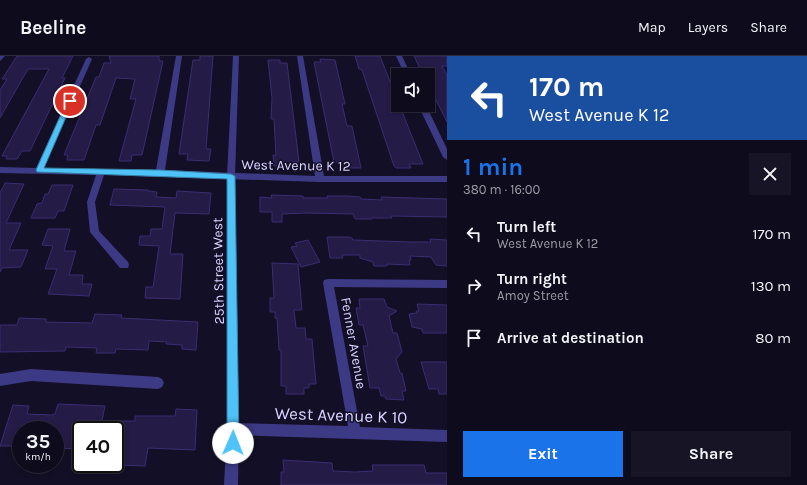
<!DOCTYPE html>
<meta charset="utf-8">
<style>
body{margin:0;font-family:Karla,sans-serif;background:#171425;color:#f1f3f6;height:100vh;display:flex;flex-direction:column;font-size:15px;white-space:nowrap}
*{box-sizing:border-box;margin:0}
p{font-size:13px;color:#9b9ba3}
.icon{flex:none;width:22px;height:22px;fill:none;stroke:currentColor;stroke-width:2;stroke-linecap:round;stroke-linejoin:round}
.map{position:relative;flex:1;overflow:hidden}
.panel{display:flex;flex-direction:column;background:#0e0b1c;width:360px}
.panel>*{flex:none}
.hud{background:#1a4fa0;color:#fff;overflow:hidden}
.controls{position:absolute;left:391px;top:12px;display:grid;gap:8px}
.controls a{display:grid;place-items:center;width:44px;height:44px;border-radius:0px;background:#0e0b1c;box-shadow:0 2px 6px #0003,0 0 0 1px #2e2b3b;font-size:20px}
.speed{position:absolute;left:12px;top:365px;display:flex;gap:8px;font-size:20px;font-weight:700;text-align:center}
.speed>*{display:grid;place-content:center;width:52px;height:52px;border-radius:50%;background:#0e0b1c;box-shadow:0 2px 6px #0003,0 0 0 1px #2e2b3b;line-height:1}
.speed small{font-size:10px;font-weight:400}
.speed .limit{border:2px solid #111;border-radius:6px;background:#fff;color:#111}
.pin{position:absolute;display:grid;place-items:center;width:34px;height:34px;color:#fff;margin:-17px;border:2px solid #fff;border-radius:50%;box-shadow:0 1px 4px #0007}
.me{position:absolute;width:44px;margin:-22px;rotate:1deg;stroke-linejoin:round;filter:drop-shadow(0 0 3px #0008)}
.turn{display:flex;align-items:center;gap:14px;height:84px;padding:0 16px;font-size:18px}
.turn .icon{width:52px;height:52px;stroke-width:2.5}
.turn b{display:block;font-size:28px;line-height:34px}
.round{display:grid;place-items:center;flex:none;width:42px;height:42px;border-radius:0px;background:#171425}
.headline{display:flex;align-items:center;justify-content:space-between;height:68px;padding:0 16px}
h1{font-size:24px;font-weight:700;line-height:30px;color:#1a73e8}
.primary-button{display:flex;gap:8px;margin-top:auto;padding:8px 16px}
.primary-button a{flex:1;height:46px;border-radius:0px;background:#1a73e8;color:#fff;font-size:16px;font-weight:700;line-height:46px;text-align:center}
.primary-button a+a{background:#171425;color:#f1f3f6}
ul{padding:0;list-style:none}
li{display:flex;align-items:center;gap:12px;height:52px;padding:0 16px}
li div{flex:1}
li b{display:block;font-size:15px}
li em{font-style:normal}
header{display:flex;align-items:center;gap:24px;box-sizing:border-box;height:56px;padding:0 20px;background:#0e0b1c;border-bottom:1px solid #2e2b3b}
header strong{font-size:19px}
nav{display:flex;gap:22px;margin-inline-start:auto;font-size:14px}
main{display:flex;flex:1;min-height:0}
.map>svg:first-child{display:block}
</style>
<header>
<strong>Beeline</strong>
<nav><a>Map</a><a>Layers</a><a>Share</a></nav>
</header>
<main>
<div class="map">
<svg width="447" height="429" viewBox="0 0 447 429">
<rect width="100%" height="100%" fill="#130f26"/>
<!-- building -->
<path fill="#241b47" stroke="#3b2d73" d="M17,0H73L62,22H65L30,95H22L17,103H6L7,100H2L49,13H28L0,62V34L7,23H2Z
M109,0H159V5H163L142,99H132L131,105H119L136,43H130L135,23L116,22L100,69H96L84,104H67L68,99H64L96,21H99L104,7H111Z
M200,0H213L206,93H211L209,105L187,104L188,98H179L193,4H200Z
M355,0H380L398,46V53H401L423,108H409L411,112H396L394,110L362,14L359,13Z
M414,0H447V10H442L447,19V66L428,28V19H423Z
M320,3L335,4L345,48H342L347,70H352L361,112H344L343,106H334L314,6H321Z
M268,4H280V7H287L299,106H292V110H274L273,99L276,100L274,63H271L272,42Z
M5,127L24,128L6,167H21L9,194H28L21,211L2,212L0,216V137Z
M52,129H73L64,155H58L55,162H31L37,148L42,147L45,138H48Z
M114,133L148,134V135L157,136L156,141L176,142L177,135L211,137L209,158L175,157L170,198H183L180,243L145,242L146,231H153L159,190L139,189L140,180H150L151,173H162L165,151L110,149Z
M271,139L303,140V142H328L327,140H348L360,141L361,143L382,144L381,141L447,143V161L391,160L392,162H372V163H355L353,158L307,157L282,158V166H272V156H260V141L272,142Z
M48,173H70L64,195H76L69,219H83L82,228H92L89,240L48,238L57,213H45L53,190L42,189Z
M327,181H348L352,182L353,184L411,186H431L430,183L447,184V210L436,209L431,201L410,200L411,204H409L410,209L387,208V210H374L373,206L360,202V199H342L343,202H330Z
M308,184L320,206L301,211L291,191L297,190L295,187Z
M272,207L298,208L302,254H294L296,272H305L306,283H312L316,328H309V332H304V338H286V330H281V294H279L277,262H275V256H270V242H274Z
M359,243H384L387,251L397,255L389,260L393,277H397L402,296L396,303L400,317H402L406,335H402L404,344L386,343L385,340H381L379,332H370L363,290H368L363,269H359L356,252H360Z
M417,248L447,249V277H423L422,273L412,271L409,258L417,257L416,255H419Z
M95,258L122,259L121,262L198,266L196,294L182,293V289L166,288L167,286L149,285L148,294L116,293L115,297H96L97,292L66,291L65,295L0,296V269H17L19,262L46,263V266L92,267Z
M421,306H447V338H439L438,333H429Z
M58,348L105,350L102,365H135V360H175L176,353L197,354L195,394L148,392L145,410L115,409V374H81V393L55,392V374H21V390H0L13,349L29,350L27,358L52,359L55,358Z
M283,404L332,407L333,415L355,416L373,415L372,409H424L426,417H447V429H281V416H284Z"/>
<g fill="none" stroke-linecap="round" stroke-linejoin="round">
<!-- minor -->
<path fill="#3d3a85" fill-rule="evenodd" d="M0,0H5L0,5Z
M176,0H182L165,114L315,120L297,0H303L324,120H447V126H320L104,119L95,146L99,175L128,206L129,209L128,212H120L90,176L87,146L96,119L0,117V111L36,112L86,3L89,1L92,3L44,112L156,114Z
M396,0H402L411,19H405Z
M418,49H426L447,93V104L443,101Z
M328,223L447,224V232L334,231L360,371L447,374V386L233,379L228,378L227,373L228,368L233,367L348,370L323,227L324,224Z
M31,313L158,321L162,323L164,327L162,331L158,333L31,325L0,330V318Z"/>
<!-- tertiary -->
<path fill="#3d3a85" fill-rule="evenodd" d="M233,0H239L235,120L239,373L238,429H224L227,373V120Z"/>
</g>
<!-- route -->
<path fill="#4fc3f7" stroke="#337fa1" d="M70,43L73,45L44,112L160,114L231,118L235,120L239,387L237,391L233,393L228,391L227,387V123L37,116L36,114L67,45Z"/>
<g text-anchor="middle" stroke-width="3" stroke-linejoin="round" paint-order="stroke">
<!-- street labels -->
<g font-size="14" fill="#d9d4ff" stroke="#130f26">
<text transform="translate(296 109) rotate(1)" y="5">West Avenue K 12</text>
<text transform="translate(218 215) rotate(-91)" y="5">25th Street West</text>
<text transform="translate(354 287) rotate(80)" y="5">Fenner Avenue</text>
</g>
<!-- near-street labels -->
<g font-size="17" fill="#d9d4ff" stroke="#130f26">
<text transform="translate(341 359) rotate(2)" y="6">West Avenue K 10</text>
</g>
</g>
</svg>
<div class="controls">
<a><svg class="icon" aria-label="sound" viewBox="0 0 24 24"><path d="M4 9h4l5-4v14l-5-4H4zM17 9q2 3 0 6"/></svg></a>
</div>
<div class="speed"><div>35<small>km/h</small></div><div class="limit">40</div></div>
<div class="pin" style="left:70px;top:45px;background:#d93025"><svg class="icon" aria-label="arrive" viewBox="0 0 24 24"><path d="M6 21V4h12l-3 4 3 4H6"/></svg></div>
<svg class="me" style="left:233px;top:387px" viewBox="-20 -20 40 40"><circle r="19" fill="#fff"/><path d="M0-13L10 11 0 6-10 11z" fill="#4fc3f7"/></svg>
</div>
<section class="panel">
<div class="hud">
<div class="turn"><svg class="icon" aria-label="left" viewBox="0 0 24 24"><path d="M17 20v-9H6M10 6l-5 5 5 5"/></svg><div><b>170 m</b>West Avenue K 12</div></div>
</div>
<div class="headline"><div><h1>1 min</h1><p>380 m · 16:00</p></div><a class="round"><svg class="icon" aria-label="close" viewBox="0 0 24 24"><path d="M6 6l12 12M18 6L6 18"/></svg></a></div>
<ul>
<li><svg class="icon" aria-label="left" viewBox="0 0 24 24"><path d="M17 20v-9H6M10 6l-5 5 5 5"/></svg><div><b>Turn left</b><p>West Avenue K 12</p></div><em>170 m</em></li>
<li><svg class="icon" aria-label="right" viewBox="0 0 24 24"><path d="M7 20v-9h11M14 6l5 5-5 5"/></svg><div><b>Turn right</b><p>Amoy Street</p></div><em>130 m</em></li>
<li><svg class="icon" aria-label="arrive" viewBox="0 0 24 24"><path d="M6 21V4h12l-3 4 3 4H6"/></svg><div><b>Arrive at destination</b></div><em>80 m</em></li>
</ul>
<div class="primary-button"><a>Exit</a><a>Share</a></div>
</section>
</main>
